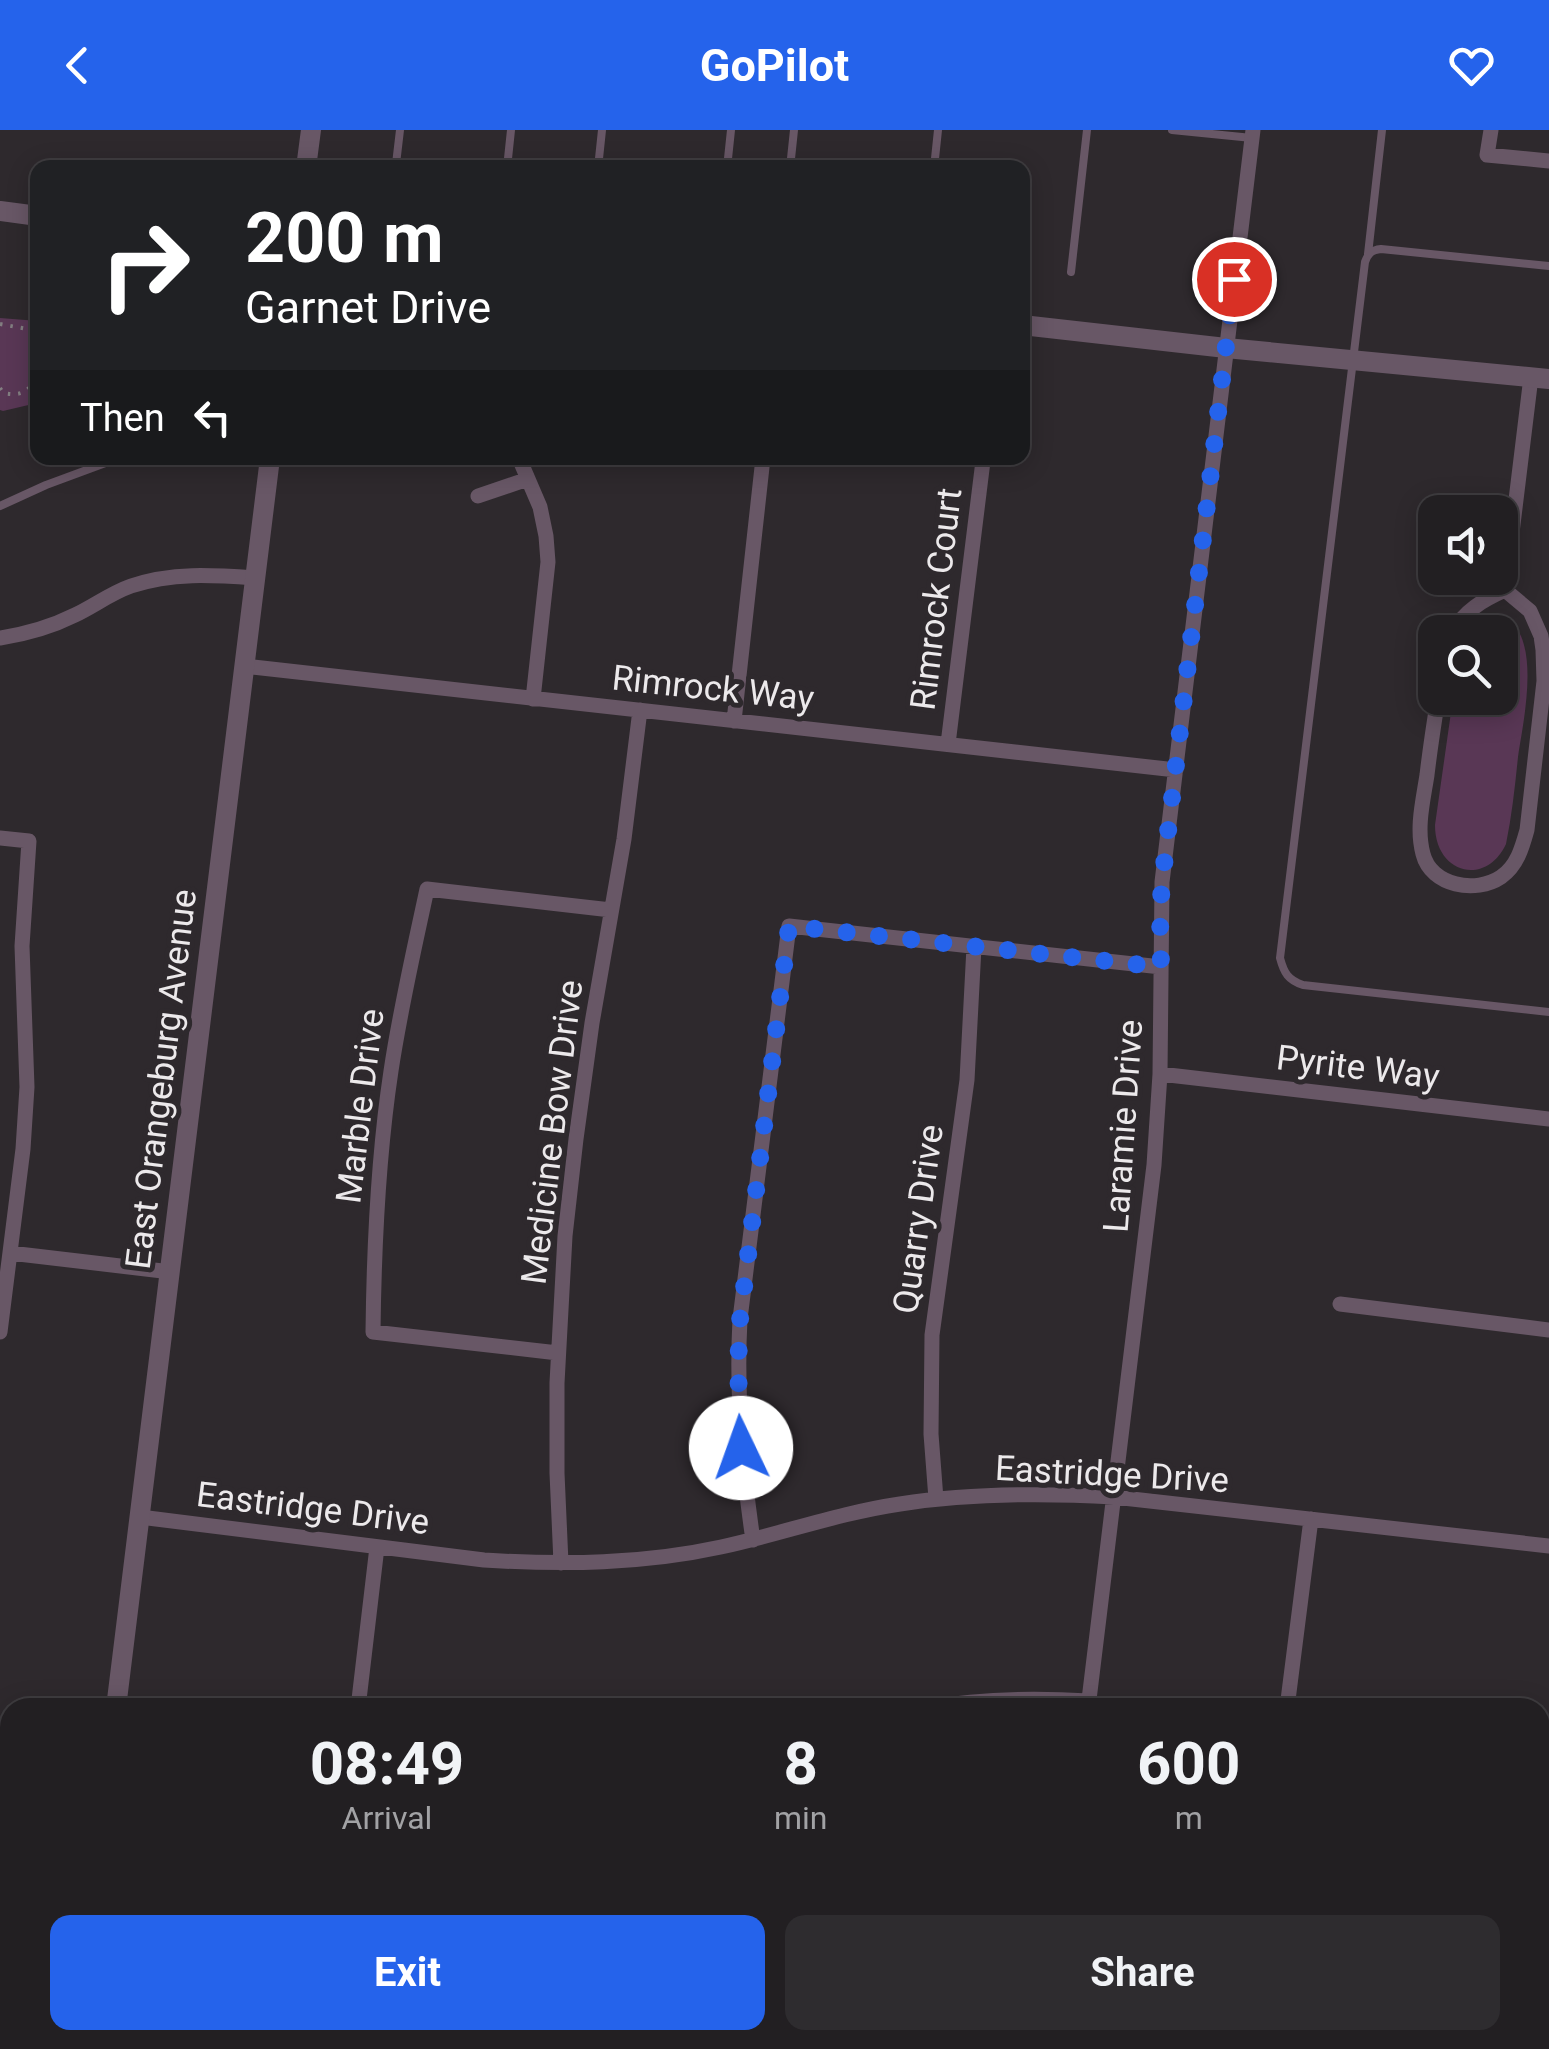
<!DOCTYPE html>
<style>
body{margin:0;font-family:Roboto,sans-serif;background:#2e2c2f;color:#f1f3f6;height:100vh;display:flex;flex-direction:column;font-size:38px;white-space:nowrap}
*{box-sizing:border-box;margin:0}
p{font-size:32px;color:#a2a2a5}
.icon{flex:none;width:55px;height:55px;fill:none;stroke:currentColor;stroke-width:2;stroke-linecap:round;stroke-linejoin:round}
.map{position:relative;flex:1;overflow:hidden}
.side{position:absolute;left:0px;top:1568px;width:1550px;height:352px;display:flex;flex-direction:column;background:#221f22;border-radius:30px 30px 0 0;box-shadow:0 5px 25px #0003,0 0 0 2px #3f3d40}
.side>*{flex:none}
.top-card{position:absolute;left:30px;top:30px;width:1000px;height:305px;border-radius:20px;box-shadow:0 5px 25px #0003,0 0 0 2px #3f3d40;background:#202124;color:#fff;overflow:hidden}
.fabs{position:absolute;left:1418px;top:365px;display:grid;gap:20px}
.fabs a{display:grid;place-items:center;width:100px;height:100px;border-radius:20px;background:#221f22;box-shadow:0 5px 25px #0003,0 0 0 2px #3f3d40;font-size:50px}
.pin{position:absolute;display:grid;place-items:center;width:85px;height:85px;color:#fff;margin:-42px;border:5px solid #fff;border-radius:50%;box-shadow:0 2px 10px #0007}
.me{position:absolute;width:110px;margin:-55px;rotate:357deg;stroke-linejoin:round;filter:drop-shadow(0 0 8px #0008)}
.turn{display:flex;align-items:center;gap:35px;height:210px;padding:0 50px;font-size:45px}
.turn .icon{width:130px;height:130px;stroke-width:2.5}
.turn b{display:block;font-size:70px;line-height:85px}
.then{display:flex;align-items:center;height:95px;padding:0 50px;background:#0003;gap:20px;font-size:38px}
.eta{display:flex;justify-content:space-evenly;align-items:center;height:170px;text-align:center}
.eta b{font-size:60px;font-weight:700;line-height:70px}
.primary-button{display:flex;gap:20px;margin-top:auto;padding:20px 50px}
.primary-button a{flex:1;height:115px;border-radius:20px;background:#2563eb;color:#fff;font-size:40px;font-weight:700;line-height:115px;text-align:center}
.primary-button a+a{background:#2e2c2f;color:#f1f3f6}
header{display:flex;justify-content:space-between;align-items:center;height:130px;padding:0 50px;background:#2563eb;color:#fff;font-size:45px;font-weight:700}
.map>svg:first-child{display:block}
</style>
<header><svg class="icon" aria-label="back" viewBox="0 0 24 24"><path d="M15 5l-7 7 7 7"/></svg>GoPilot<svg class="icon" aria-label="heart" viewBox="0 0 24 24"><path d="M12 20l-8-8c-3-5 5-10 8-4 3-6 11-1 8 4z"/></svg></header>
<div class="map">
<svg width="1549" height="1919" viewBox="0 0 1549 1919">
<rect width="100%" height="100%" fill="#2e292d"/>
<!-- green -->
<path fill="#593755" d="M0,188L38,191L37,273L3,281L0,280Z
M1495,483C1546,495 1523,591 1518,627C1515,656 1512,685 1506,714C1486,757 1435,744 1435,695L1453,568H1500V502H1472L1482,490Z"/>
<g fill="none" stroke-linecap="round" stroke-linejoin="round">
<!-- path -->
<path stroke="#827e81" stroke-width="4" stroke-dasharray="2.5 8" stroke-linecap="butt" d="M0,194L38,201
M0,258L3,263C16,265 23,265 32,255L38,254"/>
<!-- service -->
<path stroke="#685766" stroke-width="8" d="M400,0L396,34L441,38
M1172,0L1252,8
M507,38L511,0
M598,38L602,0
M727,38L731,0
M790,38L794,0
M934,38L938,0
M1368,124L1382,0
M1549,136L1381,119C1371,120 1368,124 1365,132L1280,828C1284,843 1288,850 1303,855L1549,882
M1071,142L1087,0
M235,328L265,332
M0,376L46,355L119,328"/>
<!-- minor -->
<path stroke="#685766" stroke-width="15" d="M1491,0L1487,25L1549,31
M519,328L540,377L546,406L548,432L533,569
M478,366L528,349
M1505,460L1531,247
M0,508C26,504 51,497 75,485C94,476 111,463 131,456C172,442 213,445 256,448
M244,536L1176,640
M1438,568C1434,593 1430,619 1427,645C1423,671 1416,698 1423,724C1431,756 1476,764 1501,747C1517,736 1522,718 1527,700L1544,551L1543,520L1541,506L1530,481L1505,460C1481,471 1466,480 1452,502
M734,591L763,328
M948,614L983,331
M0,708L29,711L22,816L27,957L23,1019L0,1202
M1160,944L1549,989
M10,1123L171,1142
M1340,1174L1549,1200
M558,1223L373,1202C374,1114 378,1027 391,941C400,880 414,820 427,759L611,780
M936,1369L931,1304L932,1205L967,950L974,817
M140,1387L484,1430C564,1435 643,1434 721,1417C781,1404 839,1383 900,1374C971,1363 1042,1363 1114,1367L1549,1416
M753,1410C742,1336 736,1264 740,1189L789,796L1161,837
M561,1433L557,1343V1253L565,1106L576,1009L592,893L624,709L640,580
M358,1578L377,1417
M928,1578C981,1568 1036,1568 1089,1571
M1088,1578L1154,1035L1160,944L1162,752L1253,0
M1287,1578L1311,1389
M1540,1627L1549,1628
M0,1764L10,1765
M1227,1910L1246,1912
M315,1919L316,1910
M764,1919L768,1910
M996,1919L999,1910
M1457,1919V1910"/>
<!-- tertiary -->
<path stroke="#685766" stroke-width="20" d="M306,38L311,0
M0,81L38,86
M1022,195L1226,218L1549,249
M116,1578L270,328
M73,1919L75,1910"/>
</g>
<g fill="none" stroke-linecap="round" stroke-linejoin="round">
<!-- route -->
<path stroke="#2563eb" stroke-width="18" stroke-dasharray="0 32.4" d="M741,1318L738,1238L740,1190L789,796L1161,837L1160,785L1162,752L1234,149"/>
</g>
<g text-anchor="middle" stroke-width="10" stroke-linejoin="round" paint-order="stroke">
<!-- street labels -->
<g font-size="35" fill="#ece9eb" stroke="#2e292d">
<text transform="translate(936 469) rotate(-83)" y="12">Rimrock Court</text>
<text transform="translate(713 558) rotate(6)" y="12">Rimrock Way</text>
<text transform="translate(1358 937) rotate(7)" y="12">Pyrite Way</text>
<text transform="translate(161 949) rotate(-83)" y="12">East Orangeburg Avenue</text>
<text transform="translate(360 976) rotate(-83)" y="12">Marble Drive</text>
<text transform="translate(1123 996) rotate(-86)" y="12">Laramie Drive</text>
<text transform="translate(552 1002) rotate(-83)" y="12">Medicine Bow Drive</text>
<text transform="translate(918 1089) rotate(-82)" y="12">Quarry Drive</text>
<text transform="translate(1112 1344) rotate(3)" y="12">Eastridge Drive</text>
<text transform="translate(313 1378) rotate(7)" y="12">Eastridge Drive</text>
</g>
</g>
</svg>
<div class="fabs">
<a><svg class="icon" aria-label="sound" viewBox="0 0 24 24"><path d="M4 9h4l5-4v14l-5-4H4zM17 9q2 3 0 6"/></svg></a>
<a><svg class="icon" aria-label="search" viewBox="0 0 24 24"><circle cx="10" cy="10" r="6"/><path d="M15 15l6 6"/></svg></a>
</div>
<div class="pin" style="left:1234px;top:149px;background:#d93025"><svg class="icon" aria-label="arrive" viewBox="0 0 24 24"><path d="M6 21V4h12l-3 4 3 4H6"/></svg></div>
<svg class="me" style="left:741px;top:1318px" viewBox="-20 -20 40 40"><circle r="19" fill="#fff"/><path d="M0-13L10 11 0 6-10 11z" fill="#2563eb"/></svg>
<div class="top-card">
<div class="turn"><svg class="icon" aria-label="right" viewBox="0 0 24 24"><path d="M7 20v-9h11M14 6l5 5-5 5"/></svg><div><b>200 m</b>Garnet Drive</div></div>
<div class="then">Then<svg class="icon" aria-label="left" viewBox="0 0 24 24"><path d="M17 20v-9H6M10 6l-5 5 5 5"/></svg></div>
</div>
<section class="side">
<div class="eta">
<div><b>08:49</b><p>Arrival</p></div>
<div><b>8</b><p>min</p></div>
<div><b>600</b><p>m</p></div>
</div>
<div class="primary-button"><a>Exit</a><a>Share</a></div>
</section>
</div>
